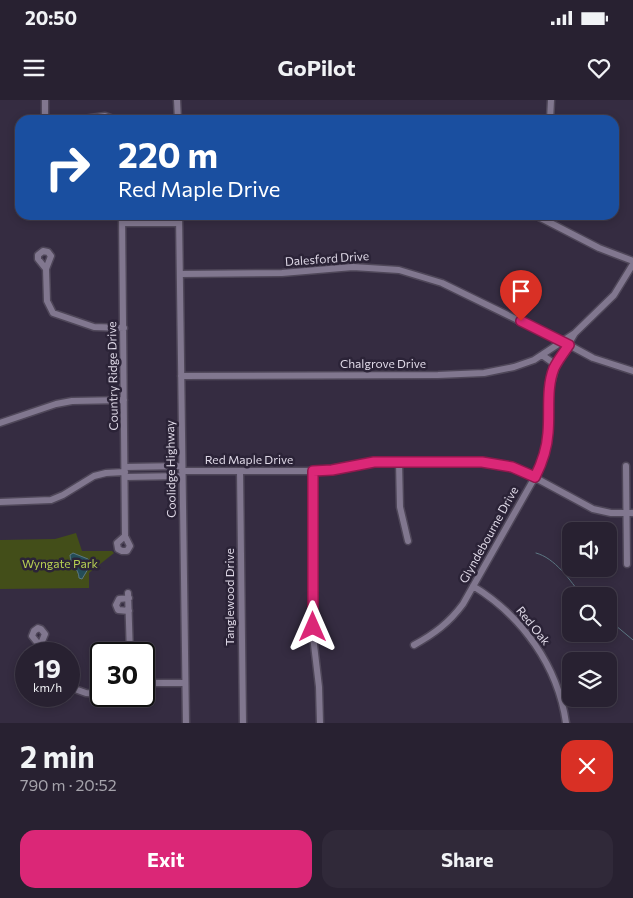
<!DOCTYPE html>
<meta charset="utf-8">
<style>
body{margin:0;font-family:Commissioner,sans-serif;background:#302939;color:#f1f3f6;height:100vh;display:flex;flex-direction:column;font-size:19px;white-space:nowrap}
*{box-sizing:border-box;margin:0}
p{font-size:16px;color:#a5a3ab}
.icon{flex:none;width:28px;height:28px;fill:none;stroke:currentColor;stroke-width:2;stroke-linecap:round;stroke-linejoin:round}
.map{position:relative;height:623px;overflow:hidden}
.panel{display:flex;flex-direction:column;background:#282131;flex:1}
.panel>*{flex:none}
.top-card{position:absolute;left:15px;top:15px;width:604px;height:105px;border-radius:15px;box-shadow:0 2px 8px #0003,0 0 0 1px #443e4d;background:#1a4fa0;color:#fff;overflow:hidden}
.tools{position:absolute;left:562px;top:422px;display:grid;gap:10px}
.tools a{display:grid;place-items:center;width:55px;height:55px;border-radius:10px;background:#282131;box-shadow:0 2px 8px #0003,0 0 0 1px #443e4d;font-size:25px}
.speed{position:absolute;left:15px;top:542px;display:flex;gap:10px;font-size:25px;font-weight:700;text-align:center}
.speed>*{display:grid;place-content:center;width:65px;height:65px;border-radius:50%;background:#282131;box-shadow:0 2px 8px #0003,0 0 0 1px #443e4d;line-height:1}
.speed small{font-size:12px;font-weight:400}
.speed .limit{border:2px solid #111;border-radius:8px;background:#fff;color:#111}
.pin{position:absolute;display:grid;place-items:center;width:42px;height:42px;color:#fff;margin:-51px -21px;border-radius:50% 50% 50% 0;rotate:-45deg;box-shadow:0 0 5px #0007}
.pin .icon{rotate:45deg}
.me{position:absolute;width:55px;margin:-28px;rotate:0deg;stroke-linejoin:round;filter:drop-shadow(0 0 4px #0008)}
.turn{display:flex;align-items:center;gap:18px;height:105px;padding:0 20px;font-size:22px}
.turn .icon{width:65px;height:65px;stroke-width:2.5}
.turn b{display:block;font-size:35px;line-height:42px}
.round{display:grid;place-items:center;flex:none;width:52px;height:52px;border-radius:15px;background:#302939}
.head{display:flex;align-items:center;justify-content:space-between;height:85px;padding:0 20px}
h1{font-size:30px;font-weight:700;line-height:38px}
.primary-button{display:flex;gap:10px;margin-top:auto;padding:10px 20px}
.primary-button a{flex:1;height:58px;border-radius:15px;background:#db2777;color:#fff;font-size:20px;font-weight:700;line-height:58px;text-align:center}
.primary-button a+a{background:#302939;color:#f1f3f6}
.status{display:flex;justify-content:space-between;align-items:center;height:35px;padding:0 25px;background:#282131;direction:ltr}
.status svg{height:14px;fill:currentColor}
header{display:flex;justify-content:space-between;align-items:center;height:65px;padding:0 20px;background:#282131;font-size:22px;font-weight:700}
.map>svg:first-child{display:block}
</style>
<div class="status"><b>20:50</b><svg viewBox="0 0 49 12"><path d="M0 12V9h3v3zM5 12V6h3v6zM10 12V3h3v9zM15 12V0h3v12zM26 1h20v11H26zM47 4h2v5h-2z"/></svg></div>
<header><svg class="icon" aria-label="menu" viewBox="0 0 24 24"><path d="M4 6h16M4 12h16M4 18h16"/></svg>GoPilot<svg class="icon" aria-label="heart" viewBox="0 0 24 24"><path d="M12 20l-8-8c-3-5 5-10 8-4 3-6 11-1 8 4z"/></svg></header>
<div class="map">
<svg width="633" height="623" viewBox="0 0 633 623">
<rect width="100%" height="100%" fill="#352c41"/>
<!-- green -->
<path fill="#434e19" d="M76,433L82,451H112L114,453L89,473V488L0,489V440L55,439Z"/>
<!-- water -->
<path fill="#244d58" stroke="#5c7783" d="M73,453L88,459L91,464L82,479L79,478C79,469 70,464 70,455Z"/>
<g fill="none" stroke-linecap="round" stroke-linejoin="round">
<!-- stream -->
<path stroke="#5c7783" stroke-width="1" d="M536,453C555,458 570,480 582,496
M609,520L633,540"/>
<defs>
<path id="minor" d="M45,0V20
M177,0L178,20
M77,20L105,16L116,20
M550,20L551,0
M122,115L125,436L130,446L127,451H122L118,449L117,443L125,436
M179,115L186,623
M535,115L599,148L633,161
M122,123H179
M46,169L38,159V155L43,151L48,152L51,156L46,169L47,201L53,213L94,227L124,228
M180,174L282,173L353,167L399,170L442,183L569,245L593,258L633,271
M542,255L556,265
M181,276L438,275L484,273L514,267L534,260L575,233
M0,323L56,304L72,301L124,300
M399,362L400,407L408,441
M626,366L627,464
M125,367L182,366
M182,371H319L366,363L389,362H486L506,365L519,369L593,409L611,413H633
M240,371L243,623
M313,371V536L319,587L320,623
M125,377L182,376
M0,402L51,400L63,395L94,376L106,373L125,372
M473,486C522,516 558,566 566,623
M128,493L130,554
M129,498L119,499L116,505L118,510L129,511
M414,545C434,534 449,523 463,504L535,377L546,348L548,333L549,291L556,265L575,233L614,195L633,164
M40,546L45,534L41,529L38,528L34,531L32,536L40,546L42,554
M144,583H185
M69,587L86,593L101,594"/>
</defs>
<!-- minor casing -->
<use href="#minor" stroke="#4f4759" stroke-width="9"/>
<!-- minor -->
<use href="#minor" stroke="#81778f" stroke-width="6"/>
</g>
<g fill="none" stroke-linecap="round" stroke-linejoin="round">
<defs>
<path id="route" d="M313,527V371L332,370L374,362H482L512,367L535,377C542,363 547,349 548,333C550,311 546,288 554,268C558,260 564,252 569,245L521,221"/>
</defs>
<!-- route casing -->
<use href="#route" stroke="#8e194d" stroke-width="12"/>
<!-- route -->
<use href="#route" stroke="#db2777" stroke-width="9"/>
</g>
<g text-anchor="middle" stroke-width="5" stroke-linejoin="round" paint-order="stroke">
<!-- street labels -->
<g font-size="12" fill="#dfd9e7" stroke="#2b2337">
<text transform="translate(327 159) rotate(-4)" y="4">Dalesford Drive</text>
<text x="383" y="268">Chalgrove Drive</text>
<text transform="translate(113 276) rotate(-91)" y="4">Country Ridge Drive</text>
<text x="249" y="364">Red Maple Drive</text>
<text transform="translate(171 369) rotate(-91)" y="4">Coolidge Highway</text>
<text transform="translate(489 435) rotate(-61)" y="4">Glyndebourne Drive</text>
<text transform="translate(230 497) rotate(-90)" y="4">Tanglewood Drive</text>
<text transform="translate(533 526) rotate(51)" y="4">Red Oak</text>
</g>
<!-- park labels -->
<g font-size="12" fill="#b7d052" stroke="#2b2337">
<text x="60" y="468">Wyngate Park</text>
</g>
</g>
</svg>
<div class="tools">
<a><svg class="icon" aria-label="sound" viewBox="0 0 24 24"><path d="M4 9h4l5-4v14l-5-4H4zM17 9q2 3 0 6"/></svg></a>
<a><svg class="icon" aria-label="search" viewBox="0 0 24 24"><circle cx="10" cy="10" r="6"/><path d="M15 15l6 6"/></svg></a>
<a><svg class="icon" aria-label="layers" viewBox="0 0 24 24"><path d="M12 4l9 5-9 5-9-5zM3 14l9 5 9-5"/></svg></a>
</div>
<div class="speed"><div>19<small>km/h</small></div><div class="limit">30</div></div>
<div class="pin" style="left:521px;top:221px;background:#d93025"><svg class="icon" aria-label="arrive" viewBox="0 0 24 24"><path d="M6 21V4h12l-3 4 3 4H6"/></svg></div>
<svg class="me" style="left:313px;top:527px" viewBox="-20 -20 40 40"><path d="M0-17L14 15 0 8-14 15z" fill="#db2777" stroke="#fff" stroke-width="4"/></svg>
<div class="top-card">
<div class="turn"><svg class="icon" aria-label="right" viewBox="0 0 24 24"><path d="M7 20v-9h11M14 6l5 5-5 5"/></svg><div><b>220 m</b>Red Maple Drive</div></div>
</div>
</div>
<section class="panel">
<div class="head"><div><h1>2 min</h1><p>790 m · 20:52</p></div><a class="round" style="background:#d93025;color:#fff"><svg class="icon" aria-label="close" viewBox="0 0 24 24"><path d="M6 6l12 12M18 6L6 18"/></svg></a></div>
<div class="primary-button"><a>Exit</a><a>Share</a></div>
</section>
